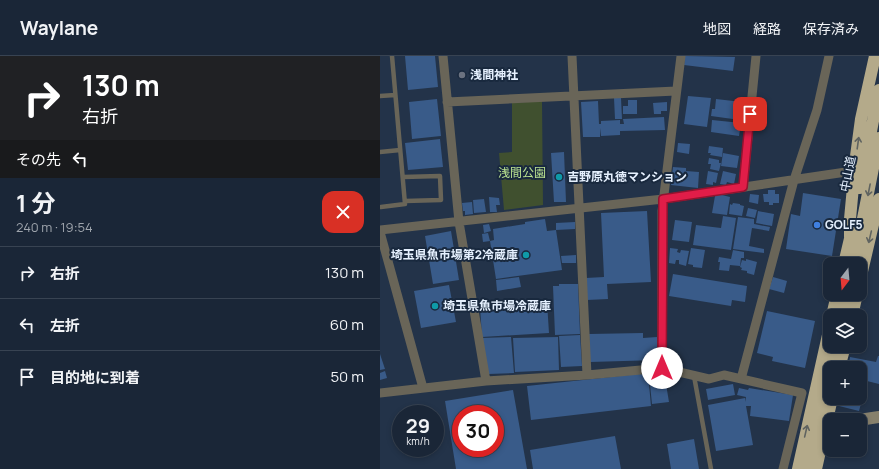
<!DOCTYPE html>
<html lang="ja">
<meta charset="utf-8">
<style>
body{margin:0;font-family:Manrope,"Noto Sans JP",sans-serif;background:#232e3f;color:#f1f3f6;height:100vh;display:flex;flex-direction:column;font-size:15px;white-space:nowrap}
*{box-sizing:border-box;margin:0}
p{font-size:13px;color:#9fa5ad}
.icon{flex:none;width:22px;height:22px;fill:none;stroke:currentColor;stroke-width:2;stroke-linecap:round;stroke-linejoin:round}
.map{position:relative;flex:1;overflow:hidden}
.drawer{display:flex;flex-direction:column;background:#1a2637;width:380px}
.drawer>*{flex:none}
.hud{background:#202124;color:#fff;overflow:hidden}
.needle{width:26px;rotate:196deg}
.buttons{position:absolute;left:443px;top:201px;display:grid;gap:8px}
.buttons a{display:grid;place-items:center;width:44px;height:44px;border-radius:8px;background:#1a2637;box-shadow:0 2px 6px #0003,0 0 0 1px #384352;font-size:20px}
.speed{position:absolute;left:12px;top:349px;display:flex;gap:8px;font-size:20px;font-weight:700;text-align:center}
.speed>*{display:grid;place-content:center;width:52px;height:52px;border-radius:50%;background:#1a2637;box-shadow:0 2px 6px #0003,0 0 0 1px #384352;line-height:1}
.speed small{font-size:10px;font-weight:400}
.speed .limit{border:6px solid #d22;background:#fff;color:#111}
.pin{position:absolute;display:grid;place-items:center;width:34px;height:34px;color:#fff;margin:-17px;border-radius:8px;box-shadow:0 2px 6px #0006}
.me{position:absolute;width:44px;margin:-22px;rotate:0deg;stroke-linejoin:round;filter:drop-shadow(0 0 3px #0008)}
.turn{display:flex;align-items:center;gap:14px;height:84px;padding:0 16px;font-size:18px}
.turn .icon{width:52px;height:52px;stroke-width:2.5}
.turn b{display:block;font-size:28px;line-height:34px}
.then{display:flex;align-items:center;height:38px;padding:0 16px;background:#0003;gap:8px;font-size:15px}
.round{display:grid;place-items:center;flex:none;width:42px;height:42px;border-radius:12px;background:#232e3f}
.headline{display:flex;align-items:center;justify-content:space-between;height:68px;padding:0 16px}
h1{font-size:24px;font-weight:700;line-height:30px}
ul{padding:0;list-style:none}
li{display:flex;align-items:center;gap:12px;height:52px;padding:0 16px;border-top:1px solid #384352}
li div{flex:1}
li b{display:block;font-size:15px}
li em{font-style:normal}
header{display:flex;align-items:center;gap:24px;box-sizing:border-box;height:56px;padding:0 20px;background:#1a2637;border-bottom:1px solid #384352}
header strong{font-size:19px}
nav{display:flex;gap:22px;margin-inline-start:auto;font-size:14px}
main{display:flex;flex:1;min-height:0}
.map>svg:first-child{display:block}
</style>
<header>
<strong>Waylane</strong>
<nav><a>地図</a><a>経路</a><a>保存済み</a></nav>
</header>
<main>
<section class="drawer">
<div class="hud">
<div class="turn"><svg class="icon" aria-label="right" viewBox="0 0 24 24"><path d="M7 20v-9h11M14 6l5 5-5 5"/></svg><div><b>130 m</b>右折</div></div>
<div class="then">その先<svg class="icon" aria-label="left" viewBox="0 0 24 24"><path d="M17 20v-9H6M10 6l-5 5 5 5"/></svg></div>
</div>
<div class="headline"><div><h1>1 分</h1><p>240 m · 19:54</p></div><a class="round" style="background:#d93025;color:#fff"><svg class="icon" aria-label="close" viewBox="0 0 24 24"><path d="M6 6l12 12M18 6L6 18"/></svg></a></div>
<ul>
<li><svg class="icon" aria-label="right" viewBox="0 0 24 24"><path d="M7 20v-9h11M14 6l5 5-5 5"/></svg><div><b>右折</b></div><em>130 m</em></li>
<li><svg class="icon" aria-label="left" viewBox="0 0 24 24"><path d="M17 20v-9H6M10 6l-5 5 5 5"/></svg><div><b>左折</b></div><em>60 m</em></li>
<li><svg class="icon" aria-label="arrive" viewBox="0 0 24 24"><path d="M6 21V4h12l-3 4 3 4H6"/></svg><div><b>目的地に到着</b></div><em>50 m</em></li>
</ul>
</section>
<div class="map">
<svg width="499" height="413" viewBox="0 0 499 413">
<rect width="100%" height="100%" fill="#233349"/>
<!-- green -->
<path fill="#40502f" d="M162,45L163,149L124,154L119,97L132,96V47Z"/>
<!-- building -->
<path fill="#395b89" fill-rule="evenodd" d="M25,0H55L58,31L28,34Z
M305,0L355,1L353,15L304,9Z
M308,40L331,42L327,71L304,68Z
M234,42H241L242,63H235Z
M57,43L61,80L32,83L29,46Z
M336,43L362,46L360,64L331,60L332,53H335Z
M248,44H257V58H243V50H248Z
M218,45L219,68H221V65L240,64V68H244L243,63L284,61L285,74L240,75V79L221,80L220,72V81H203L201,46Z
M287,46V55H281V58H274L273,47Z
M332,64L361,67L359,80L331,76Z
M60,83L63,111L28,114L25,87Z
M298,87L310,88L309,98L297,96Z
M329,90L343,92L342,101L330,99L331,97H328Z
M184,96L186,146H174L171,97Z
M343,97L359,100L357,112L341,110Z
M329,102L339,104V107H341L339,115L330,113L331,108H328Z
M293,111L306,112V115L319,116L318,132L291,129Z
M328,115L338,117L336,127L333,126V129L326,128Z
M343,115L356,118L354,128L347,126L346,129L340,128Z
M388,134H395V138H399V147H393V149H389V146H384L383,138H388Z
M423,137L461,143L452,200L406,193L411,158L420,160Z
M338,138L350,141L347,159L332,157L335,140Z
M370,138L379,139L378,148L369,146Z
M109,141L119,142L120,149H116L117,156H110Z
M104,143L106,156L94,157L93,144Z
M92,146L93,158L85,159V155H83L82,147Z
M353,147L360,148V149L364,150L362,160L349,158L350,148L352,149Z
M368,152L377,154L375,162L366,160Z
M267,155L271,226L227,228L228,243L207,244L206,222L224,221L221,157Z
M378,155L394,158L392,170L376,167Z
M343,160L356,162L351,194L313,189L316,169L341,172Z
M358,161L374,163V168L390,171L389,175L372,172L369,190L384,193V197L353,193Z
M165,163L167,175L176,174L182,214L116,223L110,185L114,184L113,173L145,168V166Z
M295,164L312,166L309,186L292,184Z
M195,166V173L176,174V167Z
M109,168L111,175L104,177L103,169Z
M71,175L79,224L53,228L45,180Z
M108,177L110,185L103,186L102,178Z
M290,192L298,193L297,196L300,197L301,194L309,195L306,210L299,208V204H296L295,208L289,207Z
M311,192L325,194L322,212L313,211V209L308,208Z
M353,194L364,196V202H361L360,210L350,209L349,215L339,214L340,206H338L339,201L351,203Z
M196,199V207H182L181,200Z
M366,203L377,206L374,219L367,217V215L361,214L362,212L360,211L362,204L366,205Z
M293,218L367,230L365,246L352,244L351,250L289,240Z
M139,221L141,231L117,235L116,224Z
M393,221L407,225L404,237L389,233Z
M179,228H198L200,278L175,279L173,230H179Z
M69,229L76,266L41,272L34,235Z
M167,246L169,277L102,281L100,250Z
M387,255L435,265L425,312L392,305L393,301L377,297Z
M263,277V282L277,281L278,304L210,306L209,278Z
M200,279L202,310L181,311L179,280Z
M131,281L134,317L108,318L101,282Z
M178,281L179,314L135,316L133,282Z
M0,298L5,313L0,314Z
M498,300H499V328L487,325L479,355L459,350L460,342H480V312H468L470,301L496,306Z
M5,315L7,322L0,324V317Z
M268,317L271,350L151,364L147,330Z
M269,319L286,328L289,346L272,348Z
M353,328L355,339L328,344L326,333Z
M359,332L368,334L369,332L413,339L409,365L370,360L371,350H366L373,389L336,395L328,349L365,342V346L366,341L357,339Z
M133,334L147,413H76L65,345ZM81,358H115V392H81Z
M235,380L241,413H153L150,394Z
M314,383L319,413H291L287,388Z"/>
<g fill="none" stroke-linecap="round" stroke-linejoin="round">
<!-- lane -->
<path stroke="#696558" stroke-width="4.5" d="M0,40L15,39
M0,96L20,94
M23,121L60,120L61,144L25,145
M1,151L25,148L12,0
M314,320L331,413"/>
<!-- street -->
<path stroke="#696558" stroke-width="9" d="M63,0L79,166L106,325
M192,0L207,319
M67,46L296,35
M363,131L376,0
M0,174L283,143L466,116
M0,176L43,332
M282,312V155L301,0
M361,323L414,124L437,54L449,0
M0,337L106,325L207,319L282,312L329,323L344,319L422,337L403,413"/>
<!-- secondary -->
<path stroke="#87816d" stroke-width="12" d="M479,364L499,361"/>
<!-- highway -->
<path stroke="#b4aa8a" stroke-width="12" d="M480,132L499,34
M470,181V163L474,120V115L481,63L495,0
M464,208L472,174
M474,208L499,82
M480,224L499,143
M452,260L457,238
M462,260L467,238
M472,260L477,238
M450,312L455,290
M459,312L465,290
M418,413L450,270
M427,413L450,312
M436,413L452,342"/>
</g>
<!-- one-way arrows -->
<defs><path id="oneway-shaft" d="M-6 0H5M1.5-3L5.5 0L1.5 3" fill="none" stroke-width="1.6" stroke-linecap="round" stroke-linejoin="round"/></defs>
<g stroke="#5f6360">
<use href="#oneway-shaft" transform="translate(478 87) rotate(-82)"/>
<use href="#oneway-shaft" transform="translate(489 134) rotate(101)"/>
<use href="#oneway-shaft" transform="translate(490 181) rotate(103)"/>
<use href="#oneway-shaft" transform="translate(426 375) rotate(-77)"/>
</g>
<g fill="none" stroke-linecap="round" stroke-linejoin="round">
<defs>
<path id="route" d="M282,312L283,143L363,131L370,58"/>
</defs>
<!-- route casing -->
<use href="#route" stroke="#92132f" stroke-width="10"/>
<!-- route -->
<use href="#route" stroke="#e11d48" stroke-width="7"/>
</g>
<!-- markers -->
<circle fill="#6b7280" stroke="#19293e" stroke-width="1.5" cx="82" cy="19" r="4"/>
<g fill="#0f9aa8" stroke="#19293e" stroke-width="1.5">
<circle cx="179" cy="121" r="4"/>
<circle cx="146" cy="199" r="4"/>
<circle cx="55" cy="250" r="4"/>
</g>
<circle fill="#3f7fe0" stroke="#19293e" stroke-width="1.5" cx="437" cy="169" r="4"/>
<g text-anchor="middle" stroke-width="4" stroke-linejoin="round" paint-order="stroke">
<!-- poi labels -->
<g font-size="12" font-weight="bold" fill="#e5f0fe" stroke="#19293e" text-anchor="start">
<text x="90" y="23">浅間神社</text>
<text x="187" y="125">吉野原丸徳マンション</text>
<text x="445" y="173">GOLF5</text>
<text x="138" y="203" text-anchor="end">埼玉県魚市場第2冷蔵庫</text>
<text x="63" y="254">埼玉県魚市場冷蔵庫</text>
</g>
<!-- park labels -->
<g font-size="12" fill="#bae290" stroke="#19293e">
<text x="142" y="121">浅間公園</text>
</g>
<!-- street labels -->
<g font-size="12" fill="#e5f0fe" stroke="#19293e">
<text transform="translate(468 118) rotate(-79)" y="4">中山道</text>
</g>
</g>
</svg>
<div class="buttons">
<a><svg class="needle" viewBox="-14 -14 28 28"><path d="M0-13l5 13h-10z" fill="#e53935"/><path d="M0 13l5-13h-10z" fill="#9fa5ad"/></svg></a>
<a><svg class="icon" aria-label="layers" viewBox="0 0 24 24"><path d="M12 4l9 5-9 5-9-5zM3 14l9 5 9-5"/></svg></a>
<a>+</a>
<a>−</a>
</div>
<div class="speed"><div>29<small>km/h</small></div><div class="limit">30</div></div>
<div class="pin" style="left:370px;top:58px;background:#d93025"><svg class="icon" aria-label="arrive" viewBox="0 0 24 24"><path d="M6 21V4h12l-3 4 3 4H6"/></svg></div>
<svg class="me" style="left:282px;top:312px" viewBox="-20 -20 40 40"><circle r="19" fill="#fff"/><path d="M0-13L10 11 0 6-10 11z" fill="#e11d48"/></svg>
</div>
</main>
